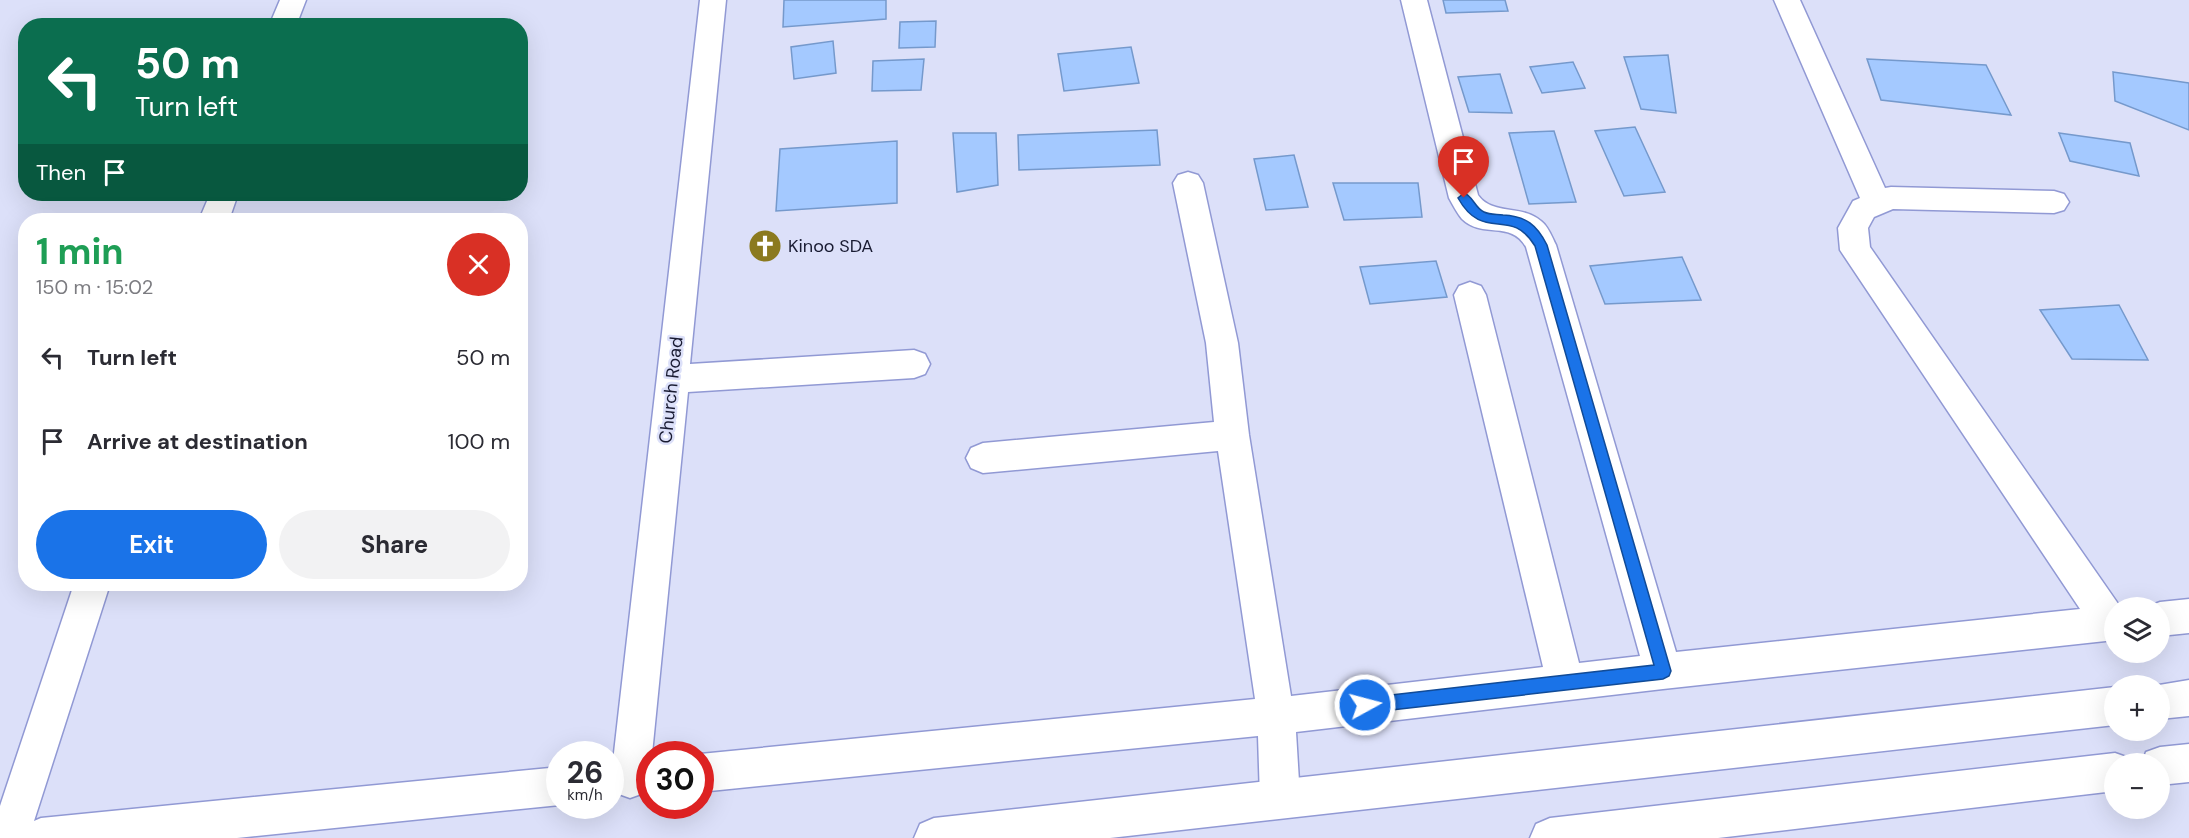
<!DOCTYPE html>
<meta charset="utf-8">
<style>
body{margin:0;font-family:"DM Sans",sans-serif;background:#f2f2f3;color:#2b2b33;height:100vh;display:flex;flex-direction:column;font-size:22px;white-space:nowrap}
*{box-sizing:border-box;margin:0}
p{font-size:20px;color:#7c7c81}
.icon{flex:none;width:33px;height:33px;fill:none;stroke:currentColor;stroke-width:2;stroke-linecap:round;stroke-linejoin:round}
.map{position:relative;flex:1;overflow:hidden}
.side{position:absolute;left:18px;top:213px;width:510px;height:378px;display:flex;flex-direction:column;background:#fff;border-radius:24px;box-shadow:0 6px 24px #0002}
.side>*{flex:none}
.hud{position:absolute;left:18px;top:18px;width:510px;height:183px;border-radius:24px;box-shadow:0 6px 24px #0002;background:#0b6e4f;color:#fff;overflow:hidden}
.controls{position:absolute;left:2104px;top:597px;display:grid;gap:12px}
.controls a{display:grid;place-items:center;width:66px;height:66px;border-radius:50%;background:#fff;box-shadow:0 6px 24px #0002;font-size:30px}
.speed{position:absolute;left:546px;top:741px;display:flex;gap:12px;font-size:30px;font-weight:700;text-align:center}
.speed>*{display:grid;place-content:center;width:78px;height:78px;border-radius:50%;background:#fff;box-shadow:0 6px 24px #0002;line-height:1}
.speed small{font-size:15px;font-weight:400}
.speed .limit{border:9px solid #d22;background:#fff;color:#111}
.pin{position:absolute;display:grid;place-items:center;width:51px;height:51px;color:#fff;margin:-62px -26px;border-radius:50% 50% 50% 0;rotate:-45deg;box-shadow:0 0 6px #0007}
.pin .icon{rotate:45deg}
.me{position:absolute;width:66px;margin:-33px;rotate:83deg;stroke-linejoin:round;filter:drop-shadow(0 0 4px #0008)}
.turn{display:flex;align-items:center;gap:21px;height:126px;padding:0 18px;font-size:27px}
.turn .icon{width:78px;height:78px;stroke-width:2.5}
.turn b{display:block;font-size:42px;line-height:51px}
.then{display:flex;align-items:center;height:57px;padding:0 18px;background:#0003;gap:12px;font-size:22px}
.round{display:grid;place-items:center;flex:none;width:63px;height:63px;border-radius:32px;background:#f2f2f3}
.summary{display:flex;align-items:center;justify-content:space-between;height:102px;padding:0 18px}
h1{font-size:36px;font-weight:700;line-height:45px;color:#1e9e55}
.action{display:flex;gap:12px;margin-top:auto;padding:12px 18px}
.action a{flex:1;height:69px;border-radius:36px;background:#1a73e8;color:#fff;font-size:24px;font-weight:700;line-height:69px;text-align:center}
.action a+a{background:#f2f2f3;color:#2b2b33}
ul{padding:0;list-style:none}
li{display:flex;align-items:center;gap:18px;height:84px;padding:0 18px}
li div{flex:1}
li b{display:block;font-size:22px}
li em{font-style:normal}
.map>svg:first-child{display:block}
</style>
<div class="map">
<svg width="2189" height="838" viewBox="0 0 2189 838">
<rect width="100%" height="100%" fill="#dce0f9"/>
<!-- building -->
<path fill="#a4c9ff" stroke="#7599cc" stroke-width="1.5" d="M784,0H886V19L783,27Z
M1443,0H1505L1508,11L1446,13Z
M936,21L935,47L899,48L900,22Z
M833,41L836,73L794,79L791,47Z
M1131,47L1139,83L1064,91L1058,54Z
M1668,55L1676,113L1641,109L1624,57Z
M924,59L921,90L872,91L873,61Z
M1867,59L1986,65L2011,115L1881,100Z
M1573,62L1585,88L1542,93L1530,67Z
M2113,72L2189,83V130L2115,101Z
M1500,74L1512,113L1469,112L1458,77Z
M1635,127L1665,192L1624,196L1595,131Z
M1157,130L1160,165L1019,170L1018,135Z
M1554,131L1576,202L1529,204L1509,133Z
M953,133H996L998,185L957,192Z
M2059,133L2130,143L2139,176L2070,161Z
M897,141V203L776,211L780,149Z
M1294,155L1308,207L1266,210L1254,159Z
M1333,183H1418L1422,217L1344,220Z
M1682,257L1701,300L1605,304L1590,266Z
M1436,261L1447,297L1370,304L1360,267Z
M2119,305L2148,360L2072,359L2040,310Z"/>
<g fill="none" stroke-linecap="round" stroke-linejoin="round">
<defs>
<path id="minor" d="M280,0H306L296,26H269Z
M700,0H726L690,364L914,350L925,354L930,364L925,374L914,378L688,392L652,754H650L649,779L644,793L630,798L616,793L611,779Z
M1401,0H1427L1478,195C1493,216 1522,204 1541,221C1548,226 1552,237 1556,245L1676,652L2080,609L1840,250L1838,228L1853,201L1860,198L1774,0H1800L1885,188L1891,187L2054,191L2064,194L2069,202L2064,210L2054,213L1893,209L1874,217L1868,228L1870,247L2121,608H2115V640L1663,689L1296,732L1300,798L1294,812L1280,818L1266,812L1260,798L1258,736L700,792V754H698H700L1255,699L1218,451L983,473L971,468L966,458L971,448L983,443L1214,422L1206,343L1173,183L1178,175L1188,172L1198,175L1203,183L1238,343L1249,435L1291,696L1543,667L1454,295L1459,286L1470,282L1481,286L1486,295L1579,663L1640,656L1526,247C1511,220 1482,239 1462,219C1457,213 1453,205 1449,198Z
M210,194H238L229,220H199Z
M74,584H110L34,821L41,818L560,767V805L237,838H0V806Z
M2189,599V633L2160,636V608L2147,607L2160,602Z"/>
<path id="highway" d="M2189,680V716L2160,719V686H2153Z
M2115,687V725L1110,838H914L920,824L934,818Z
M2189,744V782L2160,785V764H2142L2146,752L2160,747Z
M2115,753L2129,758L2131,764H2115V791L1718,838H1530L1536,824L1550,818Z"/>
</defs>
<!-- minor casing -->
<use href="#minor" stroke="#9199d4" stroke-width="3"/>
<!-- highway casing -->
<use href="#highway" stroke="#9199d4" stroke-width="3"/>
<!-- minor -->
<use href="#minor" fill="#fff" fill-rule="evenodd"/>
<!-- highway -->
<use href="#highway" fill="#fff" fill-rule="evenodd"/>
</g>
<!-- route -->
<path fill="#1a73e8" stroke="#114b97" stroke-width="1.5" d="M1464,193C1473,196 1475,208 1484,212C1490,215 1497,214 1503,215C1526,216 1537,225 1547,245L1671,671L1669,676L1663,679L1365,713L1360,711L1357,705L1360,700L1365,698L1654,665L1535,246C1510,205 1484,244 1458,198Z"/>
<!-- icons -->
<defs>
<symbol id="church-disc" viewBox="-11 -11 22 22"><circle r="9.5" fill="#8b7a1f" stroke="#dce0f9"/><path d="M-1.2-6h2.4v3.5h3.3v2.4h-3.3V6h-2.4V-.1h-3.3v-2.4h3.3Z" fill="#fff"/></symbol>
</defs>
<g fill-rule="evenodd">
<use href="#church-disc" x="746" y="227" width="38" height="38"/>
</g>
<g text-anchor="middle" stroke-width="5" stroke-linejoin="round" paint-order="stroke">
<!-- poi labels -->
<g font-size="18" fill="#191b32" stroke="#dce0f9" text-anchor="start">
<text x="788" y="252">Kinoo SDA</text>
</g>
<!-- street labels -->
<g font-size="18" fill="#191b32" stroke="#dce0f9">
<text transform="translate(671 390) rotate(-84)" y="6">Church Road</text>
</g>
</g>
</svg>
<div class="controls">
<a><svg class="icon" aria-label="layers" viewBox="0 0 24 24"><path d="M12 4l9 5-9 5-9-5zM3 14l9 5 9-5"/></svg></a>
<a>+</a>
<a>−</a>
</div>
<div class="speed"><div>26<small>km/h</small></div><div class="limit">30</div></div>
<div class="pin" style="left:1464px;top:198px;background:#d93025"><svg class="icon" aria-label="arrive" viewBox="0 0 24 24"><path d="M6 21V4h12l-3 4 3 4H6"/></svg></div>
<svg class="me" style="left:1365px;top:705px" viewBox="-20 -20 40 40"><circle r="17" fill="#1a73e8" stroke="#fff" stroke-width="3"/><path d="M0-11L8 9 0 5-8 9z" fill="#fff"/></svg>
<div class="hud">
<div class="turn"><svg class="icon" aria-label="left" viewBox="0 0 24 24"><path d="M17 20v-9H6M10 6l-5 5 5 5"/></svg><div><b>50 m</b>Turn left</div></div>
<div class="then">Then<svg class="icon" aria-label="arrive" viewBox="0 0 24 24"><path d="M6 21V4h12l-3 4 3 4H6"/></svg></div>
</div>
<section class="side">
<div class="summary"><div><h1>1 min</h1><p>150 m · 15:02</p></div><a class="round" style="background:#d93025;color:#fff"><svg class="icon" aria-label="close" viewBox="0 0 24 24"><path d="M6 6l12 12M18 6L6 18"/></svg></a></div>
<ul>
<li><svg class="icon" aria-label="left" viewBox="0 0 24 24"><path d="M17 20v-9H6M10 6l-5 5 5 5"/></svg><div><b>Turn left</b></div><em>50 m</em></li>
<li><svg class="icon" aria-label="arrive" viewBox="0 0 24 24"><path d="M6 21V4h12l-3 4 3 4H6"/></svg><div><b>Arrive at destination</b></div><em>100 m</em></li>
</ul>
<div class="action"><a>Exit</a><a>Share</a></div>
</section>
</div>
